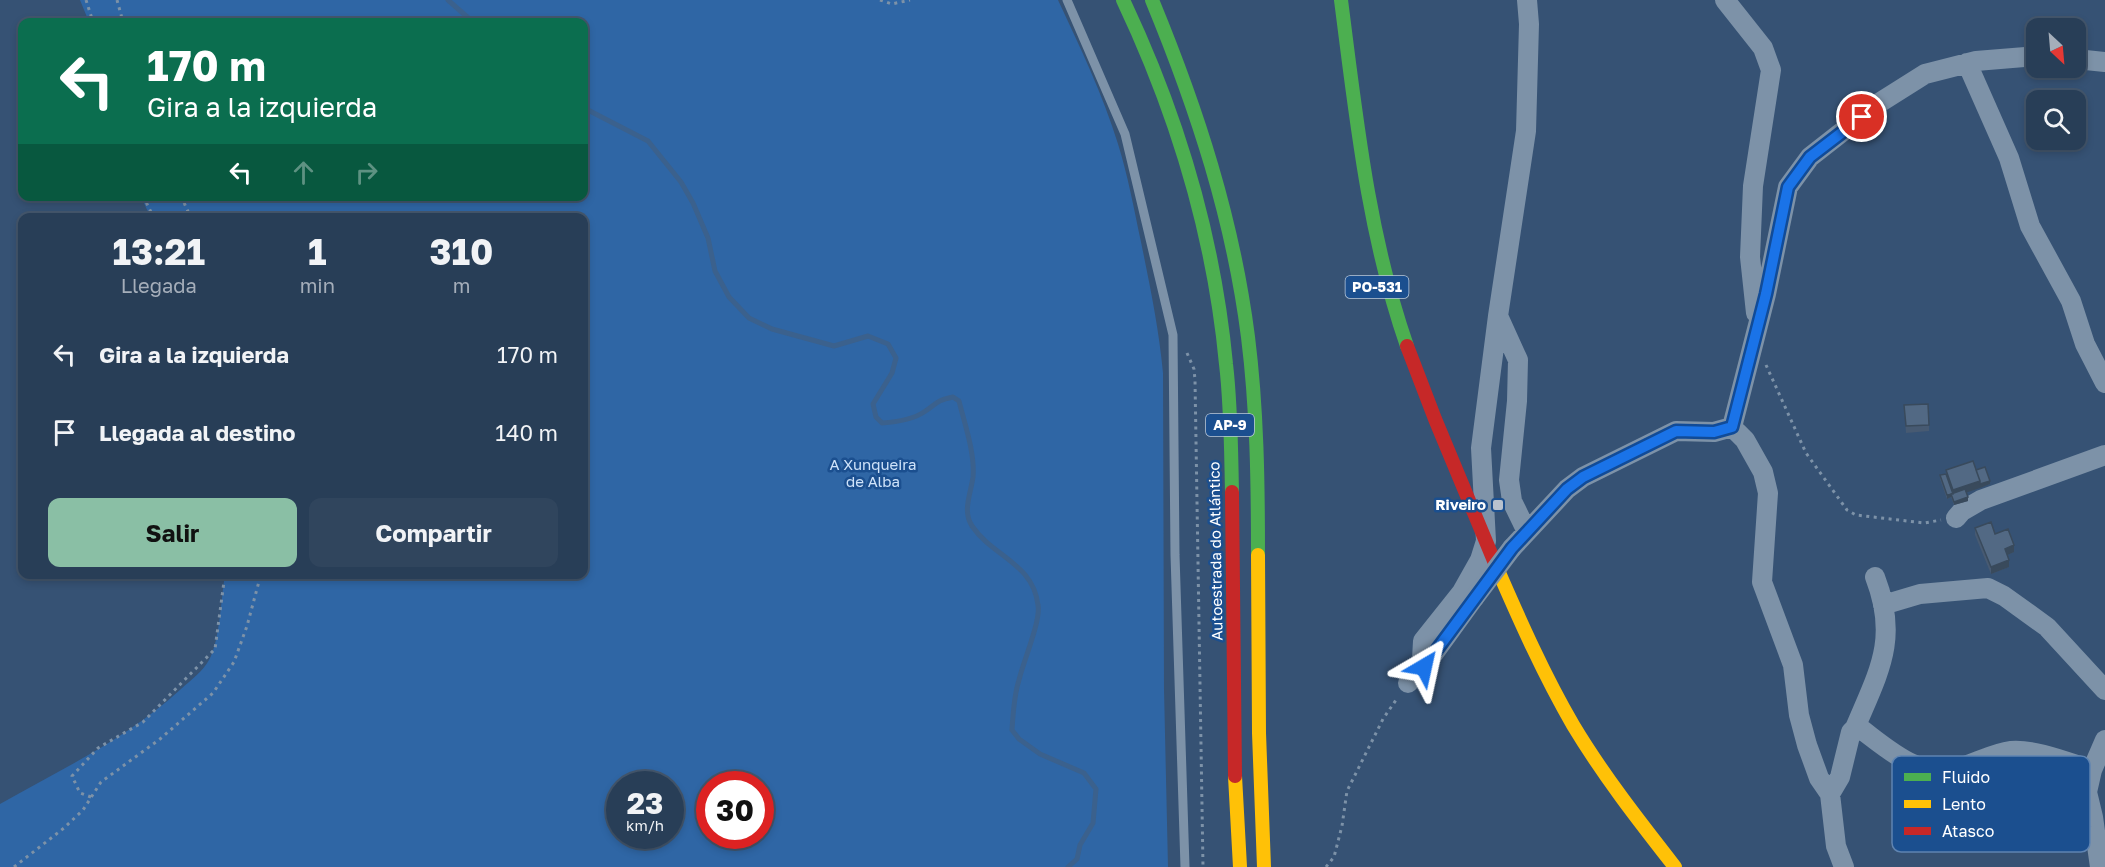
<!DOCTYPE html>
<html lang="es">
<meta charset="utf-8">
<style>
body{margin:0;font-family:"Golos Text",sans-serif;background:#30455d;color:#f1f3f6;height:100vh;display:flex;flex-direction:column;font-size:22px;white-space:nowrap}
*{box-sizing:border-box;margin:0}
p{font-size:20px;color:#a5aeba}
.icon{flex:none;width:33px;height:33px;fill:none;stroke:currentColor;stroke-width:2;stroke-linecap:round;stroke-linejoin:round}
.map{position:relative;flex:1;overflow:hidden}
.drawer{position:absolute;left:18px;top:213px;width:570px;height:366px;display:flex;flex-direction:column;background:#283e57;border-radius:12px;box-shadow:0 3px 9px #0003,0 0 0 2px #44576d}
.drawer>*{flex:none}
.top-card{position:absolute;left:18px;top:18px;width:570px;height:183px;border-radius:12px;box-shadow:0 3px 9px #0003,0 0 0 2px #44576d;background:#0b6e4f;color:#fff;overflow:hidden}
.needle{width:39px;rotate:154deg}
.buttons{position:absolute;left:2026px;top:18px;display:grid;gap:12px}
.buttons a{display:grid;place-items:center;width:60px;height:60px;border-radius:12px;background:#283e57;box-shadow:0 3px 9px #0003,0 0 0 2px #44576d;font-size:30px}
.speed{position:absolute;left:606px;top:771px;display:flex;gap:12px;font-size:30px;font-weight:700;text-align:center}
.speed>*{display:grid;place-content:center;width:78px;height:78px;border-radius:50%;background:#283e57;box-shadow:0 3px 9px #0003,0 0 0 2px #44576d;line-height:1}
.speed small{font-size:15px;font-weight:400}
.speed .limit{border:9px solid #d22;background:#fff;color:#111}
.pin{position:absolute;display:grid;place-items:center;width:51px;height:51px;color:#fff;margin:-26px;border:3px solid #fff;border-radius:50%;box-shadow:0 2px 6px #0007}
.me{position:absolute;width:66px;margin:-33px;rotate:36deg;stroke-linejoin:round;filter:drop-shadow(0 0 4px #0008)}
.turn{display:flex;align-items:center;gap:21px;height:126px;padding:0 30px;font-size:27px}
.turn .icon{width:78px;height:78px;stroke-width:2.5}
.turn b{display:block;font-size:42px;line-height:51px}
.lanes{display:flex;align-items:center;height:57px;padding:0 30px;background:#0003;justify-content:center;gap:30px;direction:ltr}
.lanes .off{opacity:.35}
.eta{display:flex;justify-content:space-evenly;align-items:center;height:102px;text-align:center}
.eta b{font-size:36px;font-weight:700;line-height:42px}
.cta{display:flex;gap:12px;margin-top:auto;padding:12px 30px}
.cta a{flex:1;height:69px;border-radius:12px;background:#8abfa5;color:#111;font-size:24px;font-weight:700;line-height:69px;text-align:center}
.cta a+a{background:#30455d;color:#f1f3f6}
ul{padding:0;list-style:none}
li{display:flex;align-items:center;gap:18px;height:78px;padding:0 30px}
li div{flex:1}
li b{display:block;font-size:22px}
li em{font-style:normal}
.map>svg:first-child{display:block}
</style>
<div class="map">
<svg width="2105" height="867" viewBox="0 0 2105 867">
<rect width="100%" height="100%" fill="#365274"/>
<!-- green -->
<path fill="#2f66a5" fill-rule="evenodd" d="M80,0H1058C1080,47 1103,95 1118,144C1128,176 1134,209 1141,242C1150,286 1159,329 1163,373L1164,689L1168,867H0V804C62,769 128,738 181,689C191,680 203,671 209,660C220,641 221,597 225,575L584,574V218H151L141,197L584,196V22H89ZM670,784V836H620V784ZM760,784V836H710V784Z"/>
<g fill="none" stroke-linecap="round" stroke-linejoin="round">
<!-- stream -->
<path stroke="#3b618d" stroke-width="5" d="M448,0L473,22
M584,108L648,141L681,182L693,203L708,238L715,271L729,297L749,318L772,329L834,346L868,336L888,344L896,358L892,373L873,404L876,417L882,423C896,422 912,420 924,412C938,403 935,401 953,397L959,401C965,425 975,453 973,477C971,493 962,511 972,526C993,557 1033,563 1038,605C1041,621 1023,662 1019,680C1014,695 1013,713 1012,730L1019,739L1040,754L1084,773L1096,789L1093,823L1080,845L1077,859L1068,867"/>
<!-- path -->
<path stroke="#7d92a8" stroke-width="3" stroke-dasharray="3 4.5" stroke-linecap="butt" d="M86,0L93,22
M117,0L123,22
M880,0L892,4L910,0
M143,196L154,218
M181,196L191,218
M1187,353L1194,369L1195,380L1203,867
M1766,365L1806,453L1847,510L1856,515L1924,523L1941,520
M91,797L80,793L72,776L98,748L143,722L215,649L225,574
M14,867L64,828L83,810L101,782L160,739L213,693L234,662L247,626L261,574
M1326,867L1334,857L1342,826L1347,791L1383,719L1398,697"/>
<!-- lane -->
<path stroke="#7d92a8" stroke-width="9" d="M1067,0L1125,134L1173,335L1175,555L1185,867"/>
<!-- street -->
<path stroke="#7d92a8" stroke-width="20" d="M1725,0L1763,48L1771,70L1753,186L1750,257L1756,313
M2076,59L2105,62
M1967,63L2009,158L2030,226L2071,301L2085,344L2105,383
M1498,316L1518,360L1517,401L1509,480L1512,501L1527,532
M1732,427L1766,294L1788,187L1810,157L1879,103L1925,74L1976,61L2037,56
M1956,518L1962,511L1981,500L2105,455
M1512,548L1567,489L1583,477L1676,431L1714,432L1732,427L1745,440L1763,472L1768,493L1762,582L1793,665L1799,715L1807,745L1819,778L1830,794L1840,777L1851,732L1855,728L1861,729C1889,750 1921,780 1959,768C1976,763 1994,753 2011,751C2036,749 2069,763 2092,770
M1883,605L1920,594L1988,588L2004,596L2047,627L2105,690
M1424,667L1422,659L1423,641L1462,592L1480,560L1486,541L1481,448L1498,316L1526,131L1529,24L1527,0
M1408,683L1424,667L1474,598
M1855,728C1879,671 1899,639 1875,577
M1830,794L1836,846L1844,867
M2035,818L2059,816L2093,817
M2100,867L2093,817L2087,792L2092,770L2105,740"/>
<!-- fast -->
<path stroke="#4caf50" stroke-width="14" d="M1123,0C1177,114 1214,237 1226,364C1231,406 1231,449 1232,492
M1152,0C1197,109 1233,219 1248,337C1257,409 1258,482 1258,555
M1341,0C1356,116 1368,234 1407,346"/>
<!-- slow -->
<path stroke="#ffc107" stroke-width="14" d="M1258,555L1259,733L1264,867
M1497,568C1520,621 1544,675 1573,725C1603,775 1639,821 1675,867
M1235,776L1240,867"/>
<!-- jam -->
<path stroke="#c62828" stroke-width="14" d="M1407,346L1435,419L1497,568
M1232,492L1235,776"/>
<!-- street-bridge -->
<path stroke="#7d92a8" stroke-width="20" d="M1474,598L1512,548"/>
</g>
<!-- wall -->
<path fill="#475a72" d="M1904,405L1929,425V431L1906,433Z
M1946,470H1976L1990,484L1966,492L1968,501L1954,505L1951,497L1947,499L1940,479V475L1946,474Z
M1975,528L1995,534L2014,552L2007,555L2009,567L1991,574L1975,535Z"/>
<!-- shaded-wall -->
<path fill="#394a5c" d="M1980,481V488L1953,497V490Z
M1990,481V484L1980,488V484Z
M1951,494V497L1947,499V495Z
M1968,497V501L1954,505V502Z
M2014,545V552L2005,556V549Z
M2009,560V567L1991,574V567Z"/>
<!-- building -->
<path fill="#526984" stroke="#394a5c" stroke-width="1.5" d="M1928,404L1929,425L1906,426L1904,405Z
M1973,461L1980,481L1953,490L1946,470Z
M1985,467L1990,481L1980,484V481L1976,470Z
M1946,474L1953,494L1947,495L1940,475Z
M1965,489L1968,497L1954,502L1951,494Z
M1991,522L1995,534L2008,529L2014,545L2005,549L2009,560L1991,567L1975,528Z"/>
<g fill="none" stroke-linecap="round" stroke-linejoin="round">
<defs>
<path id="route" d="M1424,667L1512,548L1567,489L1583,477L1676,431L1714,432L1732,427L1766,294L1788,187L1810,157L1862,117"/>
</defs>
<!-- route casing -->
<use href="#route" stroke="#114b97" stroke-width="15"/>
<!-- route -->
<use href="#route" stroke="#1a73e8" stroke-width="10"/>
</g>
<!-- markers -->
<rect fill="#b9c2ce" stroke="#1b4f8f" stroke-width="2" x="1492" y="499" width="12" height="12" rx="3"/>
<g text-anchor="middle" stroke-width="5" stroke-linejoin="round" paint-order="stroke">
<!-- shield labels -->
<g fill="#1b4f8f" stroke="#bbcadd" stroke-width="1.5">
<rect x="1345.5" y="276" width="63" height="22" rx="4.5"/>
<rect x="1206" y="414" width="48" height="22" rx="4.5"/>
</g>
<g font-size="14" font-weight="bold" fill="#fff">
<text x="1377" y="292">PO-531</text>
<text x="1230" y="430">AP-9</text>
</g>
<!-- park labels -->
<g font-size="15" fill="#cfe3fa" stroke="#1b4f8f">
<text x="873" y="470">A Xunqueira<tspan x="873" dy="17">de Alba</tspan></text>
</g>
<!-- poi labels -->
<g font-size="15" font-weight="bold" fill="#fff" stroke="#1b4f8f" text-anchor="end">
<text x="1486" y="510">Riveiro</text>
</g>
<!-- street labels -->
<g font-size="15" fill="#fff" stroke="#1b4f8f">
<text transform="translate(1216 551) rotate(-91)" y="5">Autoestrada do Atlántico</text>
</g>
</g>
<!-- legend -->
<rect x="1892" y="756" width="198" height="96" rx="9" fill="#1b4f8f" stroke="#5f84b1" stroke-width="1.5"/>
<rect x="1904" y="773" width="27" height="8" fill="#4caf50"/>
<rect x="1904" y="800" width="27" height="8" fill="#ffc107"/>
<rect x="1904" y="827" width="27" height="8" fill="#c62828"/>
<g font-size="16" fill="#fff">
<text x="1942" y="783">Fluido</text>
<text x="1942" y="810">Lento</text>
<text x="1942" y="837">Atasco</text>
</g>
</svg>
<div class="buttons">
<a><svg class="needle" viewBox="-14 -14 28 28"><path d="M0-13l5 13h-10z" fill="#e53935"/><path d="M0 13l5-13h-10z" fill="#a5aeba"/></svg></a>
<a><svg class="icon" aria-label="search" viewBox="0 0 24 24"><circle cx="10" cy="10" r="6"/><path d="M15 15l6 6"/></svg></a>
</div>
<div class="speed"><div>23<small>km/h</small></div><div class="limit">30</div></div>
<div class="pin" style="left:1862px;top:117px;background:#d93025"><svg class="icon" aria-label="arrive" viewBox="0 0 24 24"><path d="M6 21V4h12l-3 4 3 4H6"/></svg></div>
<svg class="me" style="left:1424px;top:667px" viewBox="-20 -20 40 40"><path d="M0-17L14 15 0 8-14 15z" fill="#1a73e8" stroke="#fff" stroke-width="4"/></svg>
<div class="top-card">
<div class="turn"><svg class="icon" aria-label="left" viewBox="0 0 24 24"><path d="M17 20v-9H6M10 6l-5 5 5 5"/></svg><div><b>170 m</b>Gira a la izquierda</div></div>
<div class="lanes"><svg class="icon" aria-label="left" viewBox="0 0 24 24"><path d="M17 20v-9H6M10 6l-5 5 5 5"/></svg><svg class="icon off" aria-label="ahead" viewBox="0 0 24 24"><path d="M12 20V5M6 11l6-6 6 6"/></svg><svg class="icon off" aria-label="right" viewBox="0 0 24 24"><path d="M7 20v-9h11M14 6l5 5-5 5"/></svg></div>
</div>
<section class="drawer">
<div class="eta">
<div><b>13:21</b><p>Llegada</p></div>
<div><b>1</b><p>min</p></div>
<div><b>310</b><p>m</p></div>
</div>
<ul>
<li><svg class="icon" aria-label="left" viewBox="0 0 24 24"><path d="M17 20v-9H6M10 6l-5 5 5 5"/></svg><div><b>Gira a la izquierda</b></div><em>170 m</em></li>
<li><svg class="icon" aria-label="arrive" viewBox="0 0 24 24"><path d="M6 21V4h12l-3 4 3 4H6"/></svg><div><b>Llegada al destino</b></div><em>140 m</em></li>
</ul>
<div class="cta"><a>Salir</a><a>Compartir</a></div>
</section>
</div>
